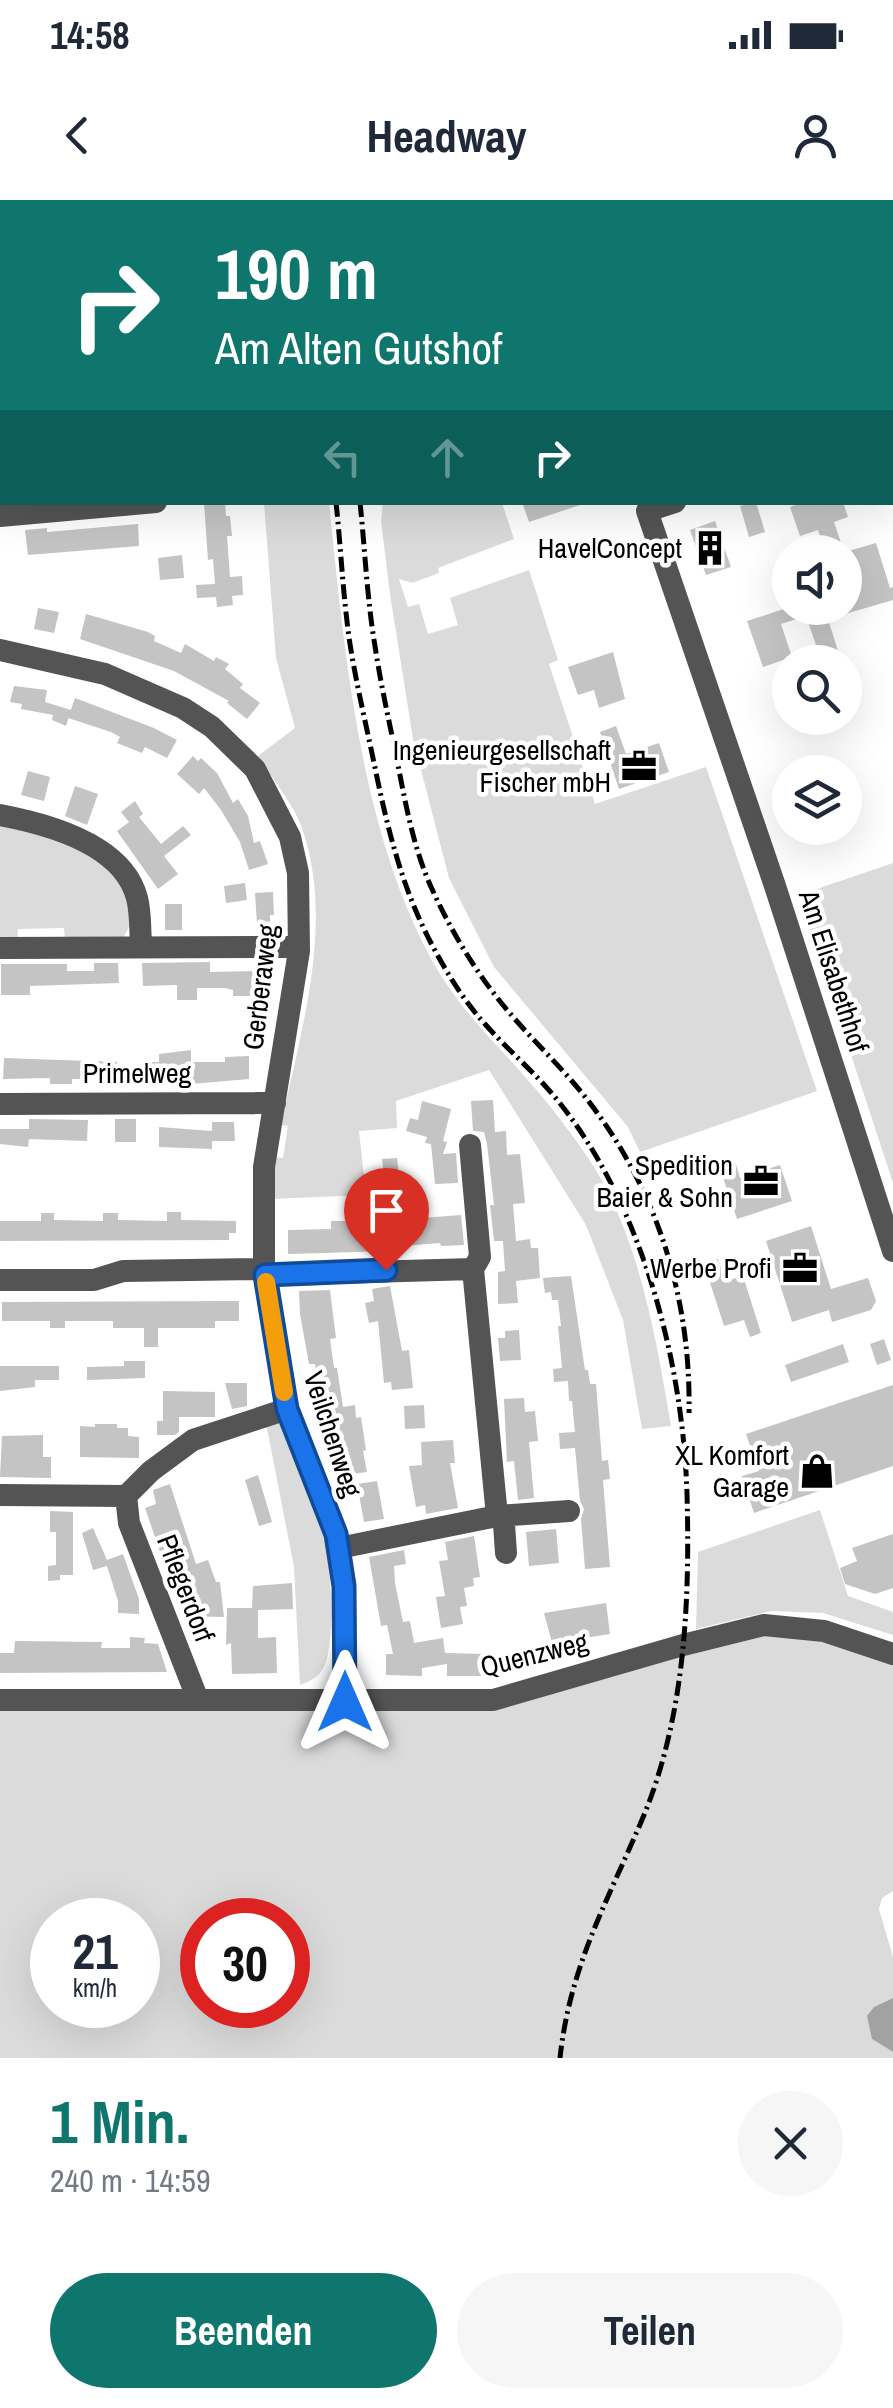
<!DOCTYPE html>
<html lang="de">
<meta charset="utf-8">
<style>
body{margin:0;font-family:"Archivo Narrow",sans-serif;background:#f6f6f7;color:#1f2937;height:100vh;display:flex;flex-direction:column;font-size:38px;white-space:nowrap}
*{box-sizing:border-box;margin:0}
p{font-size:32px;color:#747a83}
.icon{flex:none;width:55px;height:55px;fill:none;stroke:currentColor;stroke-width:2;stroke-linecap:round;stroke-linejoin:round}
.map{position:relative;height:1858px;overflow:hidden}
.panel{display:flex;flex-direction:column;background:#fff;flex:1}
.panel>*{flex:none}
.top-card{position:absolute;left:0px;top:0px;width:895px;height:305px;box-shadow:0 10px 40px #0002;background:#0f766e;color:#fff;overflow:hidden}
.buttons{position:absolute;left:772px;top:335px;display:grid;gap:20px}
.buttons a{display:grid;place-items:center;width:90px;height:90px;border-radius:50%;background:#fff;box-shadow:0 10px 40px #0002;font-size:50px}
.speed{position:absolute;left:30px;top:1698px;display:flex;gap:20px;font-size:50px;font-weight:700;text-align:center}
.speed>*{display:grid;place-content:center;width:130px;height:130px;border-radius:50%;background:#fff;box-shadow:0 10px 40px #0002;line-height:1}
.speed small{font-size:25px;font-weight:400}
.speed .limit{border:15px solid #d22;background:#fff;color:#111}
.pin{position:absolute;display:grid;place-items:center;width:85px;height:85px;color:#fff;margin:-102px -42px;border-radius:50% 50% 50% 0;rotate:-45deg;box-shadow:0 0 10px #0007}
.pin .icon{rotate:45deg}
.me{position:absolute;width:110px;margin:-55px;rotate:0deg;stroke-linejoin:round;filter:drop-shadow(0 0 8px #0008)}
.turn{display:flex;align-items:center;gap:35px;height:210px;padding:0 50px;font-size:45px}
.turn .icon{width:130px;height:130px;stroke-width:2.5}
.turn b{display:block;font-size:70px;line-height:85px}
.lanes{display:flex;align-items:center;height:95px;padding:0 50px;background:#0003;justify-content:center;gap:50px;direction:ltr}
.lanes .off{opacity:.35}
.round{display:grid;place-items:center;flex:none;width:105px;height:105px;border-radius:52px;background:#f6f6f7}
.overview{display:flex;align-items:center;justify-content:space-between;height:170px;padding:0 50px}
h1{font-size:60px;font-weight:700;line-height:75px;color:#0f766e}
.primary-button{display:flex;gap:20px;margin-top:auto;padding:20px 50px}
.primary-button a{flex:1;height:115px;border-radius:60px;background:#0f766e;color:#fff;font-size:40px;font-weight:700;line-height:115px;text-align:center}
.primary-button a+a{background:#f6f6f7;color:#1f2937}
.status{display:flex;justify-content:space-between;align-items:center;height:70px;padding:0 50px;background:#fff;direction:ltr}
.status svg{height:28px;fill:currentColor}
header{display:flex;justify-content:space-between;align-items:center;height:130px;padding:0 50px;background:#fff;font-size:45px;font-weight:700}
.map>svg:first-child{display:block}
</style>
<div class="status"><b>14:58</b><svg viewBox="0 0 49 12"><path d="M0 12V9h3v3zM5 12V6h3v6zM10 12V3h3v9zM15 12V0h3v12zM26 1h20v11H26zM47 4h2v5h-2z"/></svg></div>
<header><svg class="icon" aria-label="back" viewBox="0 0 24 24"><path d="M15 5l-7 7 7 7"/></svg>Headway<svg class="icon" aria-label="person" viewBox="0 0 24 24"><circle cx="12" cy="8" r="4"/><path d="M4 21q1-7 8-7t8 7"/></svg></header>
<div class="map">
<svg width="893" height="1858" viewBox="0 0 893 1858">
<rect width="100%" height="100%" fill="#fff"/>
<!-- green -->
<path fill="#dbdbdb" fill-rule="evenodd" d="M264,303H329C344,448 359,620 427,751C459,814 507,852 549,905C567,928 587,954 601,979C642,1053 657,1144 671,1226L642,1229L623,1120L586,1025L489,870L396,901L397,928L359,931L366,995L271,999L274,957L283,958L288,926L281,925C301,828 335,725 302,628C293,603 272,578 258,556L295,528L276,458Z
M383,303H502L514,339L438,368L439,373L412,383L399,379L408,407L419,404L428,434L458,425L450,398L529,370L558,460L549,464L595,604L706,567L817,891L640,952L628,927L494,767L449,678L413,539L390,394L381,321Z
M0,622C50,637 118,647 129,707C131,719 131,727 123,737L65,739L64,728L18,729L17,739L0,740Z
M893,663V983L802,705L808,692Z
M279,1217C293,1254 315,1298 324,1334C331,1361 336,1442 324,1467C319,1477 310,1481 300,1485L294,1367L266,1223Z
M820,1310L848,1396L893,1412V1435L823,1413L771,1411L696,1429L698,1352Z
M766,1434L826,1440L893,1464V1691L882,1698L879,1709L893,1757V1798L874,1807L872,1839L893,1852V1858H0V1507L470,1509ZM52,1720H138V1805H52ZM202,1720H288V1805H202Z"/>
<!-- water -->
<path fill="#a2a2a2" d="M893,1798V1852L872,1839L867,1816L874,1807Z"/>
<!-- building -->
<path fill="#c4c4c4" d="M204,302H225L226,316H230L232,336H227L230,377L242,376L243,395L232,396L233,405L217,407L216,397L197,398L196,385L215,384L213,359L208,360Z
M522,302H580V305L529,322Z
M756,302L765,332L749,337L740,306Z
M804,302H843L848,317L834,322L844,352H825L818,330L800,336L790,307Z
M715,321L731,367L706,375L690,330Z
M138,324L139,346L28,355L25,330L47,328V332Z
M876,343L890,388L893,387V400L828,419L838,451L820,457L806,416L781,424L792,457L763,467L747,421L787,408H845V352Z
M182,355L184,378L160,380L158,358Z
M38,408L59,412L54,433L34,429Z
M86,414L148,432L155,436L154,441L181,453L185,444L214,461L216,457L229,464L225,469L243,484L240,488L260,503L247,519L227,503L229,501L174,471L80,439Z
M613,452L625,499L599,508L594,490L578,495L568,467Z
M14,486L47,490L45,502L71,510L66,526L52,520L53,515L21,509L22,504L10,502Z
M75,498L154,528L177,540L167,558L145,547L142,553L117,543L120,537L111,532L68,518Z
M616,526L626,554L659,543L669,572L619,589L600,532Z
M193,556L198,561L201,558L217,573L233,603L238,599L248,616L254,643L260,641L268,664L249,670L240,642L221,610L204,588L199,594L177,574Z
M28,571L50,577L44,601L21,595Z
M75,586L98,594L87,625L65,616Z
M135,601L143,614L139,617L161,644L183,626L191,635L164,656L178,674L158,689L117,631L129,622L121,612Z
M245,683L247,700L226,703L224,686Z
M273,692L274,715H270V724H257L255,693Z
M165,704H182V730H165Z
M210,762V772L254,771V796H233V790L225,788H197V800H177V785L143,786L142,763Z
M94,763H118L119,783L30,786V795H1V764H67V771H94Z
M191,850V862H225V857L249,856V879L191,884V871L166,872V884H143L144,862H159V854Z
M4,858L117,862V879H72V884H50V878L3,879Z
M493,900L495,932L506,931L507,955L520,954L525,1003L513,1004L516,1041L530,1039L531,1048H538L540,1078L516,1081L518,1103L498,1104V1072L505,1071L503,1041H494L490,1005H494L487,944L484,932L473,931L471,901Z
M422,901L451,909L443,941L447,942L443,954L456,953L458,983L435,984L431,944L425,943L427,937L406,931L410,918L418,920Z
M29,919L88,920L87,941L29,939L28,947L0,944V929H29Z
M115,919H136V942H115Z
M212,922H234L235,941H212Z
M159,927L212,931V949L159,947Z
M397,958L404,1015L422,1014V1018L461,1015L464,1045L441,1046L440,1043L391,1047V1051L288,1054V1030L331,1029V1021H364V1029L389,1026L382,959Z
M735,961L740,978L780,965L792,1001L737,1019L719,966Z
M167,1012H181V1020L236,1021V1033H229V1040L0,1041V1021H41V1013H54V1020L103,1021V1013H118V1020L167,1021Z
M811,1026L831,1089L868,1078L876,1101L871,1110L832,1122L829,1110L792,1122L766,1041Z
M718,1059L725,1081L743,1076L761,1133L750,1137L744,1120L724,1126L704,1064Z
M571,1076L585,1170H588L590,1184H596L602,1261L608,1260L610,1279L603,1280L610,1367L585,1369L581,1319L584,1309L580,1301L575,1248L560,1249L559,1233L575,1232L572,1201H569L568,1181L554,1182L553,1169L562,1168L558,1126H561L558,1100H552L551,1092L545,1093L543,1078Z
M390,1086L402,1151L409,1150L413,1188L392,1190L391,1182L384,1183L378,1121L369,1123L365,1103L374,1101L372,1089Z
M330,1090L336,1138L330,1139L334,1168H337L343,1207L355,1205L356,1218L361,1217L366,1250L363,1251L367,1272L345,1275L339,1240L332,1241L326,1198L320,1199L315,1164H309L300,1114L299,1091Z
M239,1101V1121H215V1128H158V1147H144V1128H113V1121H65V1128H50V1121H2V1102Z
M519,1130L521,1160L500,1161L498,1138H505V1131Z
M884,1139L891,1160L877,1165L870,1144Z
M843,1144L849,1162L791,1182L785,1165Z
M124,1161H145V1178L87,1180V1167L124,1166Z
M0,1166H59V1180H35V1187L0,1191Z
M225,1183H247V1206L232,1209Z
M893,1185V1266L754,1313L742,1276L759,1271L746,1234Z
M163,1191L215,1192V1217H179V1232L175,1235H157V1221H163Z
M524,1198L525,1212L535,1211L538,1241L529,1242L534,1298L518,1300L514,1261L507,1262L504,1199Z
M424,1205L425,1228L405,1229L404,1206Z
M95,1224H117V1228H128V1236L139,1237V1258L80,1257V1226L95,1227Z
M43,1235V1257H51V1278L0,1277L2,1236Z
M453,1240L455,1263H450L458,1308L426,1314L425,1305L416,1307L409,1266L422,1265L421,1242Z
M258,1275L272,1322L259,1326L245,1280Z
M377,1281L384,1319L364,1322L357,1284Z
M170,1284L196,1364L208,1360L216,1382H220L224,1417L182,1416L145,1308L156,1304L153,1290Z
M50,1311L73,1312V1375H60V1380L48,1381V1366L56,1365V1332H50Z
M93,1328L107,1360L123,1354L139,1399V1414L118,1413V1401L107,1366L93,1370L82,1333Z
M556,1329L559,1363L529,1366L526,1332Z
M893,1334V1388L875,1394L845,1384L840,1368L857,1361L852,1348Z
M474,1336L480,1377L473,1378L474,1386L464,1388L467,1406L460,1407L463,1424L441,1428L436,1397L445,1396L439,1361L448,1360L445,1342Z
M404,1350L406,1364L394,1366L395,1383L403,1422L410,1421L414,1443L443,1438L445,1453L486,1454L491,1476H447V1464L422,1468V1476L386,1475V1454H393L387,1425L381,1426L369,1357Z
M292,1383L293,1409L258,1410V1438L276,1437L277,1473L232,1474L231,1443L226,1445L227,1408H252L253,1386Z
M606,1403L610,1434L565,1441L566,1448L554,1450L544,1413Z
M130,1437L145,1438L144,1443L158,1444L167,1472L0,1473V1453H14L15,1441L102,1442L101,1448H130Z"/>
<g fill="none" stroke-linecap="round" stroke-linejoin="round">
<!-- minor -->
<path stroke="#545454" stroke-width="22" d="M146,0V2
M0,159H2
M675,302L647,311L775,686L893,1051
M0,316L156,302
M0,450L105,474L183,508L212,527L255,569L290,637L298,673L299,751L264,967V1069L287,1209L336,1334L345,1386V1502
M0,615C48,624 123,644 137,698C141,713 140,731 141,746
M0,748L290,747L299,751
M0,904L275,903
M470,945L480,1057L473,1069
M265,1075L473,1069L497,1316L339,1348
M0,1080H94L123,1071L264,1069
M0,1295L126,1296L129,1323L198,1500
M126,1296L151,1271L193,1240L287,1209
M506,1353L504,1324L497,1316L569,1311
M0,1500H493L683,1445L764,1425L824,1431L893,1454"/>
<!-- rail -->
<path stroke="#000" stroke-width="5" stroke-dasharray="15 5 2.5 5" stroke-linecap="butt" d="M321,0V2
M336,302C341,349 343,397 350,444C356,482 365,520 373,558C386,622 400,683 430,741C445,770 463,800 485,824C507,849 533,871 554,896C641,1000 683,1160 687,1294C690,1401 685,1515 644,1615C609,1699 570,1764 560,1858
M360,302C365,350 367,399 375,446C381,486 390,525 398,565C406,606 414,650 432,689C450,729 475,771 503,805C533,842 570,874 598,914C661,1001 691,1105 689,1213"/>
</g>
<g fill="none" stroke-linecap="round" stroke-linejoin="round">
<defs>
<path id="route" d="M345,1502L344,1386L336,1334L287,1209L265,1075L386,1070"/>
</defs>
<!-- route casing -->
<use href="#route" stroke="#114b97" stroke-width="25"/>
<!-- route -->
<use href="#route" stroke="#1a73e8" stroke-width="18"/>
<!-- slow -->
<path stroke="#f59e0b" stroke-width="18" d="M266,1082L284,1192"/>
</g>
<!-- icons -->
<defs>
<symbol id="building-bare" viewBox="-9 -9 18 18"><path d="M-4-6H4V6H1V3H-1V6H-4ZM-2.5-4.3h1.7v1.8h-1.7ZM.8-4.3h1.7v1.8H.8ZM-2.5-1h1.7V.8h-1.7ZM.8-1h1.7V.8H.8Z" fill="#000" stroke="#fff" stroke-width="2.5" paint-order="stroke"/></symbol>
<symbol id="office-bare" viewBox="-9 -9 18 18"><path d="M-6-3h4V-5.5h4V-3h4V5H-6ZM-1-4.5V-3h2v-1.5ZM-6 0V1H6V0Z" fill="#000" stroke="#fff" stroke-width="2.5" paint-order="stroke"/></symbol>
<symbol id="shop-bare" viewBox="-9 -9 18 18"><path d="M-5-2.5h2.3a2.7 3.5 0 0 1 5.4 0H5L5.5 6h-11ZM-1.5-2.5h3a1.5 2.3 0 0 0-3 0Z" fill="#000" stroke="#fff" stroke-width="2.5" paint-order="stroke"/></symbol>
</defs>
<g fill-rule="evenodd">
<use href="#building-bare" x="685" y="323" width="50" height="50"/>
<use href="#office-bare" x="614" y="541" width="50" height="50"/>
<use href="#office-bare" x="736" y="956" width="50" height="50"/>
<use href="#office-bare" x="775" y="1043" width="50" height="50"/>
<use href="#shop-bare" x="792" y="1246" width="50" height="50"/>
</g>
<g text-anchor="middle" stroke-width="9" stroke-linejoin="round" paint-order="stroke">
<!-- poi labels -->
<g font-size="28" fill="#000" stroke="#fff" text-anchor="end">
<text x="682" y="358">HavelConcept</text>
<text x="611" y="560">Ingenieurgesellschaft<tspan x="611" dy="32">Fischer mbH</tspan></text>
<text x="733" y="975">Spedition<tspan x="733" dy="32">Baier &amp; Sohn</tspan></text>
<text x="772" y="1078">Werbe Profi</text>
<text x="789" y="1265">XL Komfort<tspan x="789" dy="32">Garage</tspan></text>
</g>
<!-- street labels -->
<g font-size="28" fill="#000" stroke="#fff">
<text transform="translate(834 771) rotate(72)" y="10">Am Elisabethhof</text>
<text transform="translate(260 787) rotate(-83)" y="10">Gerberaweg</text>
<text x="137" y="883">Primelweg</text>
<text transform="translate(333 1234) rotate(72)" y="10">Veilchenweg</text>
<text transform="translate(186 1388) rotate(69)" y="10">Pflegerdorf</text>
<text transform="translate(534 1454) rotate(-14)" y="10">Quenzweg</text>
</g>
</g>
</svg>
<div class="buttons">
<a><svg class="icon" aria-label="sound" viewBox="0 0 24 24"><path d="M4 9h4l5-4v14l-5-4H4zM17 9q2 3 0 6"/></svg></a>
<a><svg class="icon" aria-label="search" viewBox="0 0 24 24"><circle cx="10" cy="10" r="6"/><path d="M15 15l6 6"/></svg></a>
<a><svg class="icon" aria-label="layers" viewBox="0 0 24 24"><path d="M12 4l9 5-9 5-9-5zM3 14l9 5 9-5"/></svg></a>
</div>
<div class="speed"><div>21<small>km/h</small></div><div class="limit">30</div></div>
<div class="pin" style="left:386px;top:1070px;background:#d93025"><svg class="icon" aria-label="arrive" viewBox="0 0 24 24"><path d="M6 21V4h12l-3 4 3 4H6"/></svg></div>
<svg class="me" style="left:345px;top:1502px" viewBox="-20 -20 40 40"><path d="M0-17L14 15 0 8-14 15z" fill="#1a73e8" stroke="#fff" stroke-width="4"/></svg>
<div class="top-card">
<div class="turn"><svg class="icon" aria-label="right" viewBox="0 0 24 24"><path d="M7 20v-9h11M14 6l5 5-5 5"/></svg><div><b>190 m</b>Am Alten Gutshof</div></div>
<div class="lanes"><svg class="icon off" aria-label="left" viewBox="0 0 24 24"><path d="M17 20v-9H6M10 6l-5 5 5 5"/></svg><svg class="icon off" aria-label="ahead" viewBox="0 0 24 24"><path d="M12 20V5M6 11l6-6 6 6"/></svg><svg class="icon" aria-label="right" viewBox="0 0 24 24"><path d="M7 20v-9h11M14 6l5 5-5 5"/></svg></div>
</div>
</div>
<section class="panel">
<div class="overview"><div><h1>1 Min.</h1><p>240 m · 14:59</p></div><a class="round"><svg class="icon" aria-label="close" viewBox="0 0 24 24"><path d="M6 6l12 12M18 6L6 18"/></svg></a></div>
<div class="primary-button"><a>Beenden</a><a>Teilen</a></div>
</section>
